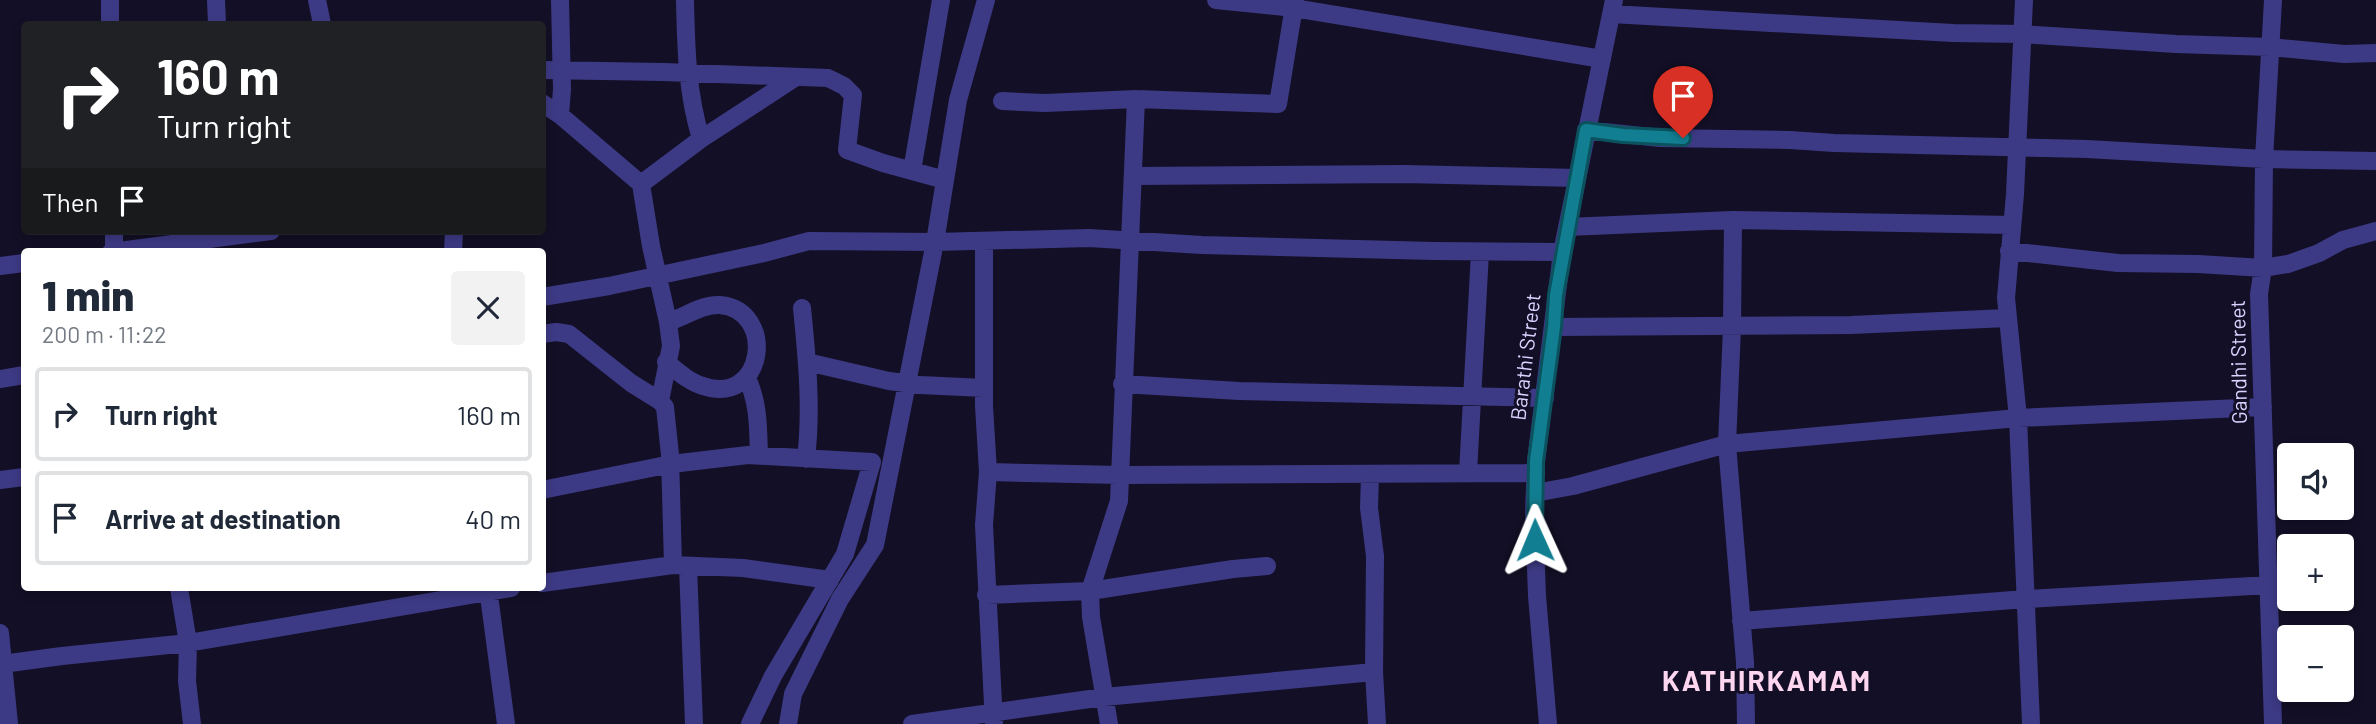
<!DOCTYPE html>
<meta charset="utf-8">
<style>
body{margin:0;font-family:Barlow,sans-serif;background:#f2f2f3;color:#1f2937;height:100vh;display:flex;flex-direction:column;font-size:26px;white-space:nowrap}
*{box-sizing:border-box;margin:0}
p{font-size:23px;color:#747a83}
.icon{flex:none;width:38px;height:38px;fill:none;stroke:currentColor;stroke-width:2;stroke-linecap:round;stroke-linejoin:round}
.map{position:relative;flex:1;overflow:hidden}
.panel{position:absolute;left:21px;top:248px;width:525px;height:343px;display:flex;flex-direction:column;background:#fff;border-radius:7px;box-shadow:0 4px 10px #0003}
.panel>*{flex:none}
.guide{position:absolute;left:21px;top:21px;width:525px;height:214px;border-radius:7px;box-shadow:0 4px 10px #0003;background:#202124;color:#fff;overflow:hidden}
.buttons{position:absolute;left:2277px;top:443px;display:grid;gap:14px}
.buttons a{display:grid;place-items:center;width:77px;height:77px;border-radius:7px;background:#fff;box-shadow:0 4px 10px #0003;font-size:35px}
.pin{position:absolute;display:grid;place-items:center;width:60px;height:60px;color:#fff;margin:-72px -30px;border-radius:50% 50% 50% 0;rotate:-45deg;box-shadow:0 0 7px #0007}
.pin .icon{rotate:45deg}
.me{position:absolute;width:77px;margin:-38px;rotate:359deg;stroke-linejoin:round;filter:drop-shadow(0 0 5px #0008)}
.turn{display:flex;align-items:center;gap:24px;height:147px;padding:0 21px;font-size:32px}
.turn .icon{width:91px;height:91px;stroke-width:2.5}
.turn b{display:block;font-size:49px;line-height:60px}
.then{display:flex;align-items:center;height:66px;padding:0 21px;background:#0003;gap:14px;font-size:26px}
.round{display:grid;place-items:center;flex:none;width:74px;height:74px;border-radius:7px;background:#f2f2f3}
.head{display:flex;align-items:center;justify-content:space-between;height:119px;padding:0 21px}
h1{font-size:42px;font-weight:800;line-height:52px}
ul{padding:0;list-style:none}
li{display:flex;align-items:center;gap:21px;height:94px;margin:0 14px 10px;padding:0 7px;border:4px solid #e0e1e3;border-radius:7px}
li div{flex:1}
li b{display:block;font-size:26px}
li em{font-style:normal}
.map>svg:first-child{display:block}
</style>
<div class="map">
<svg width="2376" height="724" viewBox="0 0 2376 724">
<rect width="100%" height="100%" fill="#130f26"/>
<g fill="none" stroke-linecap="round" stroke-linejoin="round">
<!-- minor -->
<path stroke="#3d3a85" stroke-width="18" d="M110,0V24
M216,0L217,24
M317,0L322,24
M685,0C686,48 687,93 701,139
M1216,0L1294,8L1602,59
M2024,0L2015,194L2006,298L2018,418L2031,724
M1611,14L1953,33L2022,34L2176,44L2270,47L2344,54L2376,53
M542,70L663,72L828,78L844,86L853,95L847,150L883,163L945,180
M1002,101L1045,103L1136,99L1278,104L1295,0
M542,103L560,115L641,184L651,246L668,322L671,346L660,401
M560,115L562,89L560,0
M1586,130L1660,138L1790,140L1834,143L2087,149L2264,159L2376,161
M912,171L941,0
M1133,176L1404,174L1577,178
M641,184L701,139L796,77
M1733,220L1732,328L1727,444L1745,662L1746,724
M1567,227L1733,220L2012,225
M114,231V252
M984,242V406L988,472L984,525L994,724
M2009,251L2118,263L2198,264L2263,268L2288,264L2319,253L2343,240L2376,231
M111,252L271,231
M453,252L454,231
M0,266L24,263
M542,297L609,286L764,253L809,241L935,242L1089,238L1202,245L1434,251L1562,252
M802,308C807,358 812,408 806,459
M1554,327L1851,325L2007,318
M542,334L556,332L569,334L631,383L660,401L665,407L670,455L673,565
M666,362C677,371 689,382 703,386C765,407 777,310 720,305C702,304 685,317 668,322
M807,362L889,381L920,385L984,388
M747,378C759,404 758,428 759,456
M0,379L24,375
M1122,384L1239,391L1545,398
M988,472L1120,475L1536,473
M1468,473L1480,252
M1370,474L1369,508L1375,556L1374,672L1377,724
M0,480L24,477
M542,490L671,464L748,455L872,462L845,554L773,676L750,724
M1535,493L1573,486L1727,444L2018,418L2263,407
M688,566L694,724
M542,583L673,565L743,568L830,580
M179,588L188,643L187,681L192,724
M488,588L506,724
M986,595L1090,591L1233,569L1267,566
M1741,621L2026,599L2269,585
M0,633L9,724
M2,664L62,656L188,643L511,588
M788,724L793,694L840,599L875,545L935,242L958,100L986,0
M912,724L1104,697L1374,672
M1109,724L1091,617L1090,591L1119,501L1136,99
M1548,724L1537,596L1534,513L1536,461L1562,252L1614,0
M2273,724L2259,294L2263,268L2264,159L2273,0"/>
</g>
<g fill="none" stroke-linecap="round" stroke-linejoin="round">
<defs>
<path id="route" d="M1535,540L1536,461L1554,327L1556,295L1586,130L1623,135L1683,138"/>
</defs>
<!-- route casing -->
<use href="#route" stroke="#0b525e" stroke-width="18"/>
<!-- route -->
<use href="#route" stroke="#117e91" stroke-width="12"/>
</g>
<g text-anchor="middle" stroke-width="6" stroke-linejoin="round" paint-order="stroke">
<!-- street labels -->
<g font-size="21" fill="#d9d4ff" stroke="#130f26">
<text transform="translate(1526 357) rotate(-83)" y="7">Barathi Street</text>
<text transform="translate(2239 362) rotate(-91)" y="7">Gandhi Street</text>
</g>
<!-- district labels -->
<g font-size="28" font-weight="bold" letter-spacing="2" fill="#ffd6f0" stroke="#130f26">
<text x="1767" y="691">KATHIRKAMAM</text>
</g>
</g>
</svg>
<div class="buttons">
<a><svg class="icon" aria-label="sound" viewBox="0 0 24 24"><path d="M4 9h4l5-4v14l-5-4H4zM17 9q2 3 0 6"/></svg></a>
<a>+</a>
<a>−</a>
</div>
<div class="pin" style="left:1683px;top:138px;background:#d93025"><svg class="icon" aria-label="arrive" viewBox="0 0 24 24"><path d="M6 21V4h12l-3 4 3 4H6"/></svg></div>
<svg class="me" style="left:1535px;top:540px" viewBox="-20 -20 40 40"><path d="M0-17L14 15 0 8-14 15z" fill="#117e91" stroke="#fff" stroke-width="4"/></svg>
<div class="guide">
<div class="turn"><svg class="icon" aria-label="right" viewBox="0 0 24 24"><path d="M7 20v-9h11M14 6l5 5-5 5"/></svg><div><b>160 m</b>Turn right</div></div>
<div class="then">Then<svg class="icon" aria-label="arrive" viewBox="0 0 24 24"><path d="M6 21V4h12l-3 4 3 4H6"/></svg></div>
</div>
<section class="panel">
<div class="head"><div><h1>1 min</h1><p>200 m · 11:22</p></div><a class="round"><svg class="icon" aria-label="close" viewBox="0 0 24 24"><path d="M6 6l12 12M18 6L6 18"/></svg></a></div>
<ul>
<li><svg class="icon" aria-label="right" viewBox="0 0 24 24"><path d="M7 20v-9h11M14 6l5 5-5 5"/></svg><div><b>Turn right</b></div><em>160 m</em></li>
<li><svg class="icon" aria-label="arrive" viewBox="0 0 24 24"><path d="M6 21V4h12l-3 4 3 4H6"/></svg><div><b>Arrive at destination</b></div><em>40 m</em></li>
</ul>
</section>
</div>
